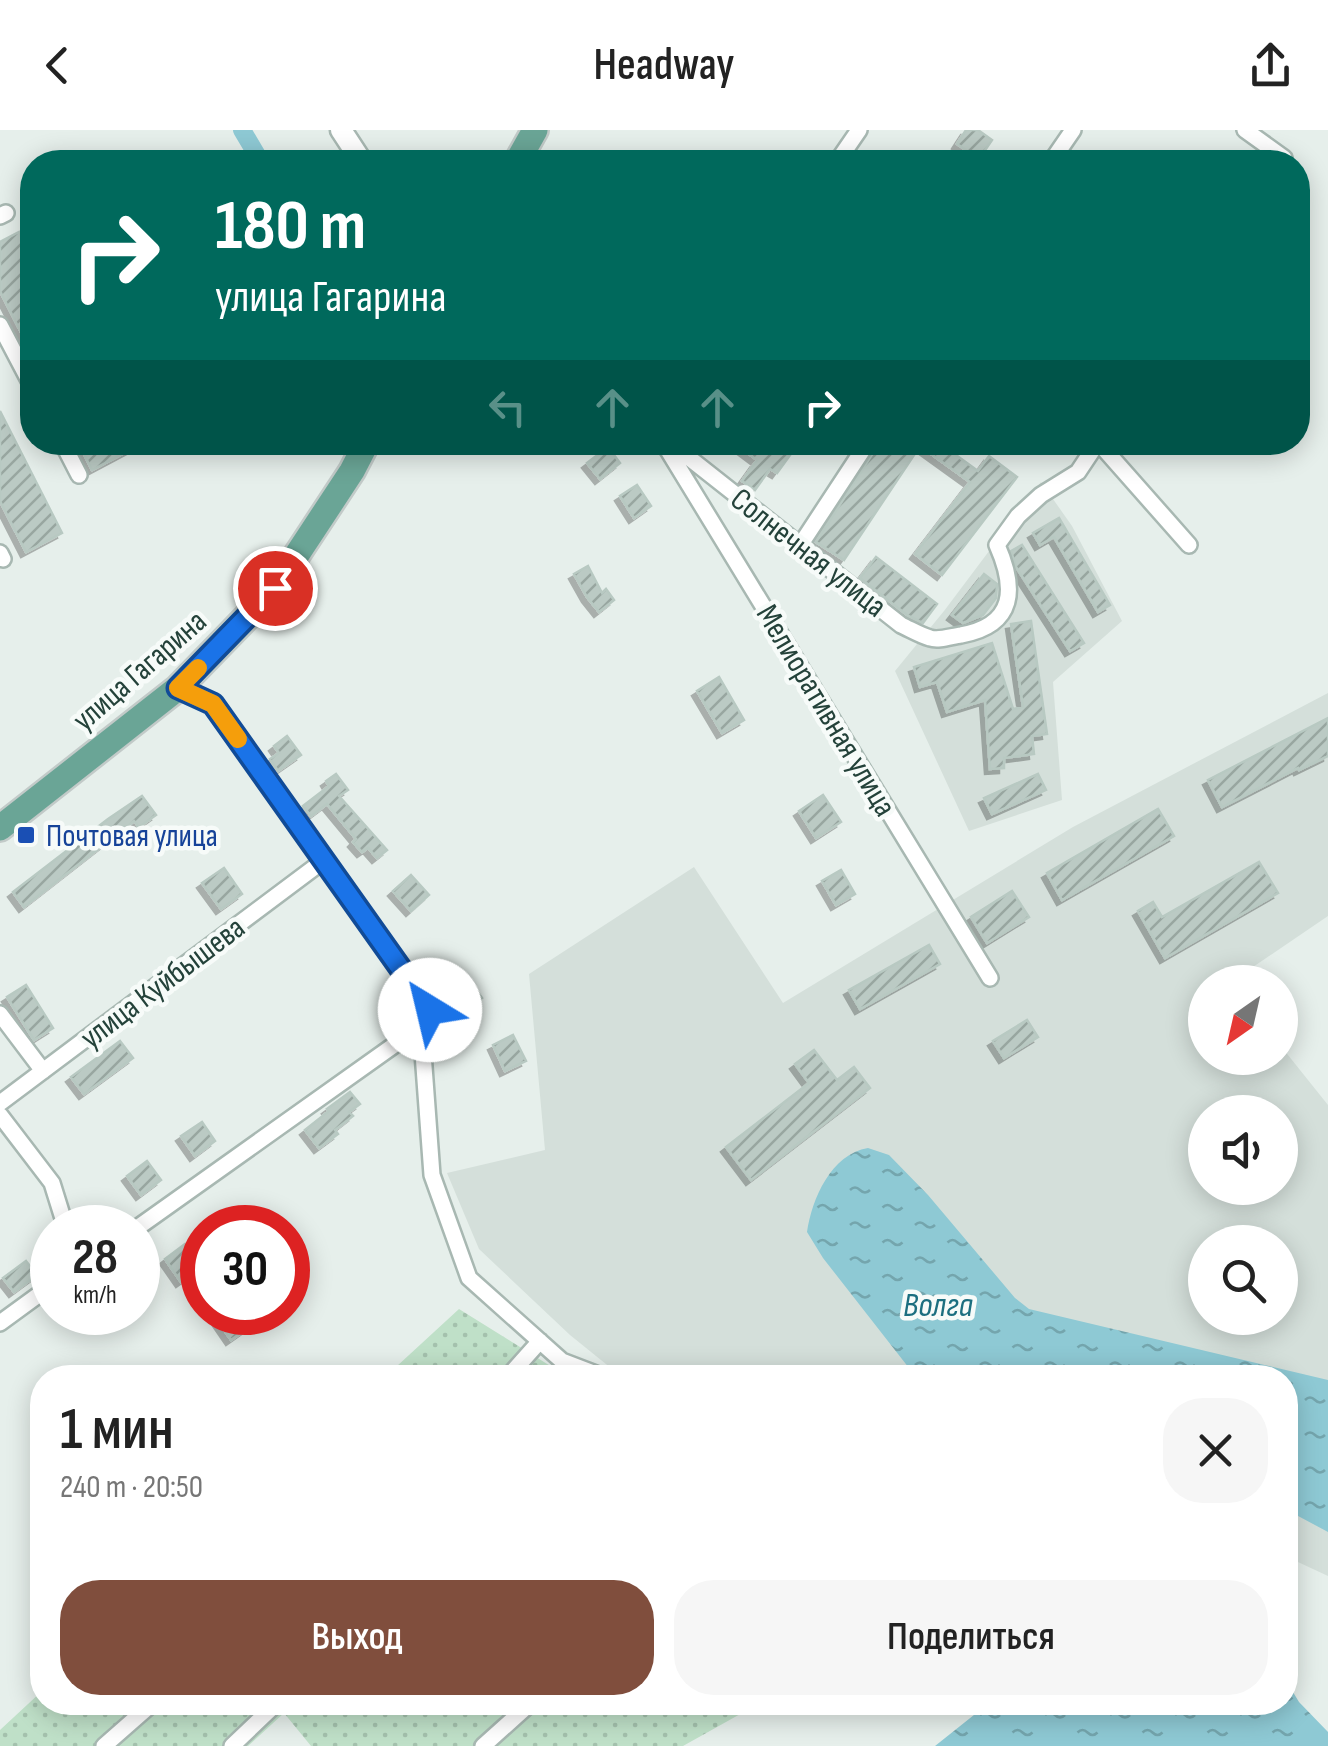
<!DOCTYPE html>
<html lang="ru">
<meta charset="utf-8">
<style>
body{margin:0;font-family:"Sofia Sans Condensed",sans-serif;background:#f6f6f6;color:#222;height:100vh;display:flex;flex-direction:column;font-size:38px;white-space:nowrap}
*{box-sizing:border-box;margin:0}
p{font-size:32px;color:#767676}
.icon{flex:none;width:55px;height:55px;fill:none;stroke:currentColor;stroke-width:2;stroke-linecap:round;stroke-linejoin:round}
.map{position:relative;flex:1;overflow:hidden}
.details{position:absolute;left:30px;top:1235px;width:1268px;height:350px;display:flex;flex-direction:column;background:#fff;border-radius:40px;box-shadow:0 5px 25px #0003}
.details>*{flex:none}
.guide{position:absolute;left:20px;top:20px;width:1290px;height:305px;border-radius:40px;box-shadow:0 5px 25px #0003;background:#00695c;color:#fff;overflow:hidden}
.needle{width:65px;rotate:214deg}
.controls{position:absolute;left:1188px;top:835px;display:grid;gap:20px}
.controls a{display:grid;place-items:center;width:110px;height:110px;border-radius:50%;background:#fff;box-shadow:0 5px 25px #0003;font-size:50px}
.speed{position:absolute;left:30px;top:1075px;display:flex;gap:20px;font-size:50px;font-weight:700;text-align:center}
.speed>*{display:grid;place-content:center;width:130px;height:130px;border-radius:50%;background:#fff;box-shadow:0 5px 25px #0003;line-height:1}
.speed small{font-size:25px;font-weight:400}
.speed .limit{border:15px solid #d22;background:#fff;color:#111}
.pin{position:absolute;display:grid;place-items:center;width:85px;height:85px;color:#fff;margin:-42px;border:5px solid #fff;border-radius:50%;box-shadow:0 2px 10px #0007}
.me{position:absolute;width:110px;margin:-55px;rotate:324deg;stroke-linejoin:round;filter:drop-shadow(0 0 8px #0008)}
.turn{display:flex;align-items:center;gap:35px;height:210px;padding:0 30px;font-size:45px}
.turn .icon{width:130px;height:130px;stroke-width:2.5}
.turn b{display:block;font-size:70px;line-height:85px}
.lanes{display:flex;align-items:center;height:95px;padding:0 30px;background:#0003;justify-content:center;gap:50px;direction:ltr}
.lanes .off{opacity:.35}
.round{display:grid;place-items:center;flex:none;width:105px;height:105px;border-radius:40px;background:#f6f6f6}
.head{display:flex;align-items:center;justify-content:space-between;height:170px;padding:0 30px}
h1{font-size:60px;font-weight:600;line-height:75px}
.button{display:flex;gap:20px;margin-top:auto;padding:20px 30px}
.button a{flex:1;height:115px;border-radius:40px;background:#804e3d;color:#fff;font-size:40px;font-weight:600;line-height:115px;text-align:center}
.button a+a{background:#f6f6f6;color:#222}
header{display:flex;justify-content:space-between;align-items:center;height:130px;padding:0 30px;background:#fff;font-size:45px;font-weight:600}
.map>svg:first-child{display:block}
</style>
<header><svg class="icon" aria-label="back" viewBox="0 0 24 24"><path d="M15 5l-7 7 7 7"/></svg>Headway<svg class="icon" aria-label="share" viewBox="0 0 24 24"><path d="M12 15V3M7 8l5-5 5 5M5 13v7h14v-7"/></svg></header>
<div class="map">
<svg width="1328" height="1616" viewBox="0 0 1328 1616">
<defs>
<pattern id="garden-dots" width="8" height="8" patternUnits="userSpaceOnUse" patternTransform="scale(2.5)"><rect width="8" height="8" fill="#bfe0c8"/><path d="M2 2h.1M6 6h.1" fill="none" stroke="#a4c1ad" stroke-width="1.8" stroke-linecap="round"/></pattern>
<pattern id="water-ripples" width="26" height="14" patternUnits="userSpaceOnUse" patternTransform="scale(2.5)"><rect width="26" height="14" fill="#8ec9d4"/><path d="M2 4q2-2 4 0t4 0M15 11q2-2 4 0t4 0" fill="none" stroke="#74a5ad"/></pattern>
<pattern id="building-hatch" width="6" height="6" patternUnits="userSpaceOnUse" patternTransform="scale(2.5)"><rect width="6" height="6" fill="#bbcac4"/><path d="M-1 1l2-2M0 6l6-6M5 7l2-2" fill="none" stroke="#98a6a0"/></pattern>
<filter id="shadow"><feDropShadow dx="-5" dy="5" stdDeviation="0" flood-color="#0004"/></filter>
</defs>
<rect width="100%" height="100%" fill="#e6efeb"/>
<!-- built -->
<path fill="#d4dfda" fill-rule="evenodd" d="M1041,352L1072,396L1122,491L1053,552L1062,670L969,701L895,541L944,481Z
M1328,563V786L1231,852H1205V928H1280V915L1328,975V1446L1285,1426V1248L622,1247L570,1205L479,1119L447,1043L545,1020L529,844L694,737L783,873L1073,697ZM1205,982H1280V1058H1205ZM1205,1112H1280V1188H1205Z"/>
<!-- garden -->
<path fill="url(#garden-dots)" d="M459,1179L568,1247L384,1248Z
M42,1561V1572L760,1573L683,1616H311L284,1583L248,1616H0V1600Z"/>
<!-- water -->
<path fill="url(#water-ripples)" d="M868,1018L889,1025L928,1065L1015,1168L1029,1179L1328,1250V1402L1285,1379V1248L916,1247L823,1128L807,1102C812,1069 831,1024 868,1018Z
M1285,1549L1299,1572L1328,1602V1616H935L989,1573L1285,1572Z"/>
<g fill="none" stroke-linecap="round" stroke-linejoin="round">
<!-- canal -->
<path stroke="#8ec9d4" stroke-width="18" d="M242,0L261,32"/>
</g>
<!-- building -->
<path fill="url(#building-hatch)" stroke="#b8c9c2" stroke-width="2.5" filter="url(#shadow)" d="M966,0H978L992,10L979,29L957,14Z
M19,102L32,128V224L0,161V112Z
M0,281L62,403L26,422L0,371Z
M78,312H145L92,340Z
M733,312H781L793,321L777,343L770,339L755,360L742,351L757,330Z
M880,312H938L978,341L989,326L1017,347L942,445L915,424L970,352L920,316L844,430L816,412Z
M608,317L620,333L600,349L587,333Z
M637,355L651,376L634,388L620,366Z
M1059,388L1110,475L1098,482L1054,407L1040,415L1033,403Z
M1022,415L1084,513L1070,521L1016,437L1011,421Z
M876,427L937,474L923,493L907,485L860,448Z
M588,436L602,463L606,459L614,470L599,482L587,467L574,444Z
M984,444L997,454L996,468L983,485L963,493L952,485Z
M1031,491L1047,604L1032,606L1034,624L1004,628V638L990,639L985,570L947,582L937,552L920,557L914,537L992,513L1013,579L1023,577L1011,494Z
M719,547L744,590L722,603L697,561Z
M1328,588V626L1299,640L1298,638L1222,677L1208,650Z
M287,606L301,625L278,641L270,629L279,623L274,616Z
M336,644L348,660L339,666L387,720L377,728L368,718L362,722L353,712L356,709L327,674L311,686L303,676L329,656L326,651Z
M1038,644L1046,660L992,684L984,668Z
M823,665L841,692L816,708L799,681Z
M142,666L156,685L139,697L134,691L24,777L13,762L108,689Z
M1158,679L1174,706L1062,770L1047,743Z
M1259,732L1278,763L1165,828L1138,781L1153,772L1162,787Z
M224,738L242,764L221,779L202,753Z
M841,740L855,764L836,775L822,751Z
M411,745L429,765L411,781L393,761Z
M1012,761L1029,787L987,813L971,787Z
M929,815L940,834L860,879L849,860Z
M468,849L482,868L464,881L450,862Z
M26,855L53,898L34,910L7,867Z
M1027,890L1038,907L1004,928L993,911Z
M513,905L526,931L505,941L493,915Z
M120,911L133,928L84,964L71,947Z
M814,920L837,950L854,937L870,958L751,1050L726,1017L809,953L795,934Z
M350,962L360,974L349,982L353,986L335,1000L338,1004L319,1018L305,1000L329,981L327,979Z
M202,992L215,1011L195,1026L181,1006Z
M147,1031L161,1050L141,1065L127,1046Z
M185,1114L202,1137L181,1152L165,1129Z
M26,1131L37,1145L14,1162L3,1148Z
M230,1182H248L255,1193L231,1210L218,1191Z"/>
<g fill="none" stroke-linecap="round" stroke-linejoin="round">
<defs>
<path id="minor" d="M1245,0L1284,28L1280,32
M837,32L859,0
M1051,32L1073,0
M0,86L6,83
M0,195L32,256
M62,312L79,345
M663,312L990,848
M669,312L901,495C910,499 920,505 930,508C939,511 952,506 961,505C1016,495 1016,458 997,415L1018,386L1041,365L1078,342L1098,312
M1098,312L1189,415
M801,414L868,312
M0,423L3,429
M178,558L213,574L430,879L421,896L432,1045L469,1148L562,1231L596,1244L600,1248
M0,884L43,941
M0,973L323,731
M0,985L52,1053L66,1098
M137,1098L421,896
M0,1193L52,1155
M507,1248L540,1211
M104,1616L154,1572
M232,1616L278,1572
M483,1616L532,1572"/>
<path id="tertiary" d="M341,0L362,32"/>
<path id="primary" d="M517,32L535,0
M0,698L178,558L275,458L352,341L367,312"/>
</defs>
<!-- minor casing -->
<use href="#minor" stroke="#a8b8b2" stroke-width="20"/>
<!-- tertiary casing -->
<use href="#tertiary" stroke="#a8b8b2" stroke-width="25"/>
<!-- primary casing -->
<use href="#primary" stroke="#c2cac8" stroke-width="30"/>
<!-- minor -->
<use href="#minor" stroke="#fff" stroke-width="15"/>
<!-- tertiary -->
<use href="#tertiary" stroke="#fff" stroke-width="20"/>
<!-- primary -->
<use href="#primary" stroke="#6aa596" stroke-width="25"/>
</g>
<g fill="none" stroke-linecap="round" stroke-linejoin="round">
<defs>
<path id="route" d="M275,458L178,558L213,574L430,880"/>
</defs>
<!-- route casing -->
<use href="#route" stroke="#114b97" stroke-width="25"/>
<!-- route -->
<use href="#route" stroke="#1a73e8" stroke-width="18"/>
<!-- slow -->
<path stroke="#f59e0b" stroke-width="18" d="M198,538L178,558L213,574L238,609"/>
</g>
<!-- markers -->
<rect fill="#1a4fb4" stroke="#f7fbf9" stroke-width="4" x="16" y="695" width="20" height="20" rx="5"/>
<g text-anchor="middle" stroke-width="9" stroke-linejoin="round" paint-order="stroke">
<!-- street labels -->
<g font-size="32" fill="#24423a" stroke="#f7fbf9">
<text transform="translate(809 422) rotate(38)" y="11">Солнечная улица</text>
<text transform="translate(139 540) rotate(-41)" y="11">улица Гагарина</text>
<text transform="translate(827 580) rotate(59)" y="11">Мелиоративная улица</text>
<text transform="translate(162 852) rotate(-37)" y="11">улица Куйбышева</text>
</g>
<!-- transit labels -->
<g font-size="32" fill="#164399" stroke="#f7fbf9" text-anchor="start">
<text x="46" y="716">Почтовая улица</text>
</g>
<!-- water labels -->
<g font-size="35" font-style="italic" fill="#1c6f80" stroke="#f7fbf9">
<text x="938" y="1186">Волга</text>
</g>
</g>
</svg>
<div class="controls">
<a><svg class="needle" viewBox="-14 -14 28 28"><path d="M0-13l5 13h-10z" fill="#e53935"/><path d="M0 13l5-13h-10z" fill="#767676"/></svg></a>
<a><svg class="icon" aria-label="sound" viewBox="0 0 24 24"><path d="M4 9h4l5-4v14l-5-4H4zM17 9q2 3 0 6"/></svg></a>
<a><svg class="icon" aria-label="search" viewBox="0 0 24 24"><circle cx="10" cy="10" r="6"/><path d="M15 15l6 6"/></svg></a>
</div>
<div class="speed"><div>28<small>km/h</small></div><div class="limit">30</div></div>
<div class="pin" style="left:275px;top:458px;background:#d93025"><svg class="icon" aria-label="arrive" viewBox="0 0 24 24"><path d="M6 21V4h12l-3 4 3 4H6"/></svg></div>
<svg class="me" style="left:430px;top:880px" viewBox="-20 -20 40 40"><circle r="19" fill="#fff"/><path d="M0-13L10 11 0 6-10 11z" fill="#1a73e8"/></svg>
<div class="guide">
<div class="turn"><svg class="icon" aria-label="right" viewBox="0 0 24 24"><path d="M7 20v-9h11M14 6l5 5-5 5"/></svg><div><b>180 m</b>улица Гагарина</div></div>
<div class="lanes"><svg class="icon off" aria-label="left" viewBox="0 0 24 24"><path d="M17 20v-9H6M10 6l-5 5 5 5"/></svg><svg class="icon off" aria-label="ahead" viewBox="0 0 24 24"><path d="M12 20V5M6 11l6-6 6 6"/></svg><svg class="icon off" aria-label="ahead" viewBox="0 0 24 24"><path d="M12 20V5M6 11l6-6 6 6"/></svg><svg class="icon" aria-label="right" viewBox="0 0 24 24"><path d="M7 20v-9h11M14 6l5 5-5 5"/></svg></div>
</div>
<section class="details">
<div class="head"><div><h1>1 мин</h1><p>240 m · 20:50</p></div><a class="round"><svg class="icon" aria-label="close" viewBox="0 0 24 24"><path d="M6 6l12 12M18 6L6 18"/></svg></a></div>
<div class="button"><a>Выход</a><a>Поделиться</a></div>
</section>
</div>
